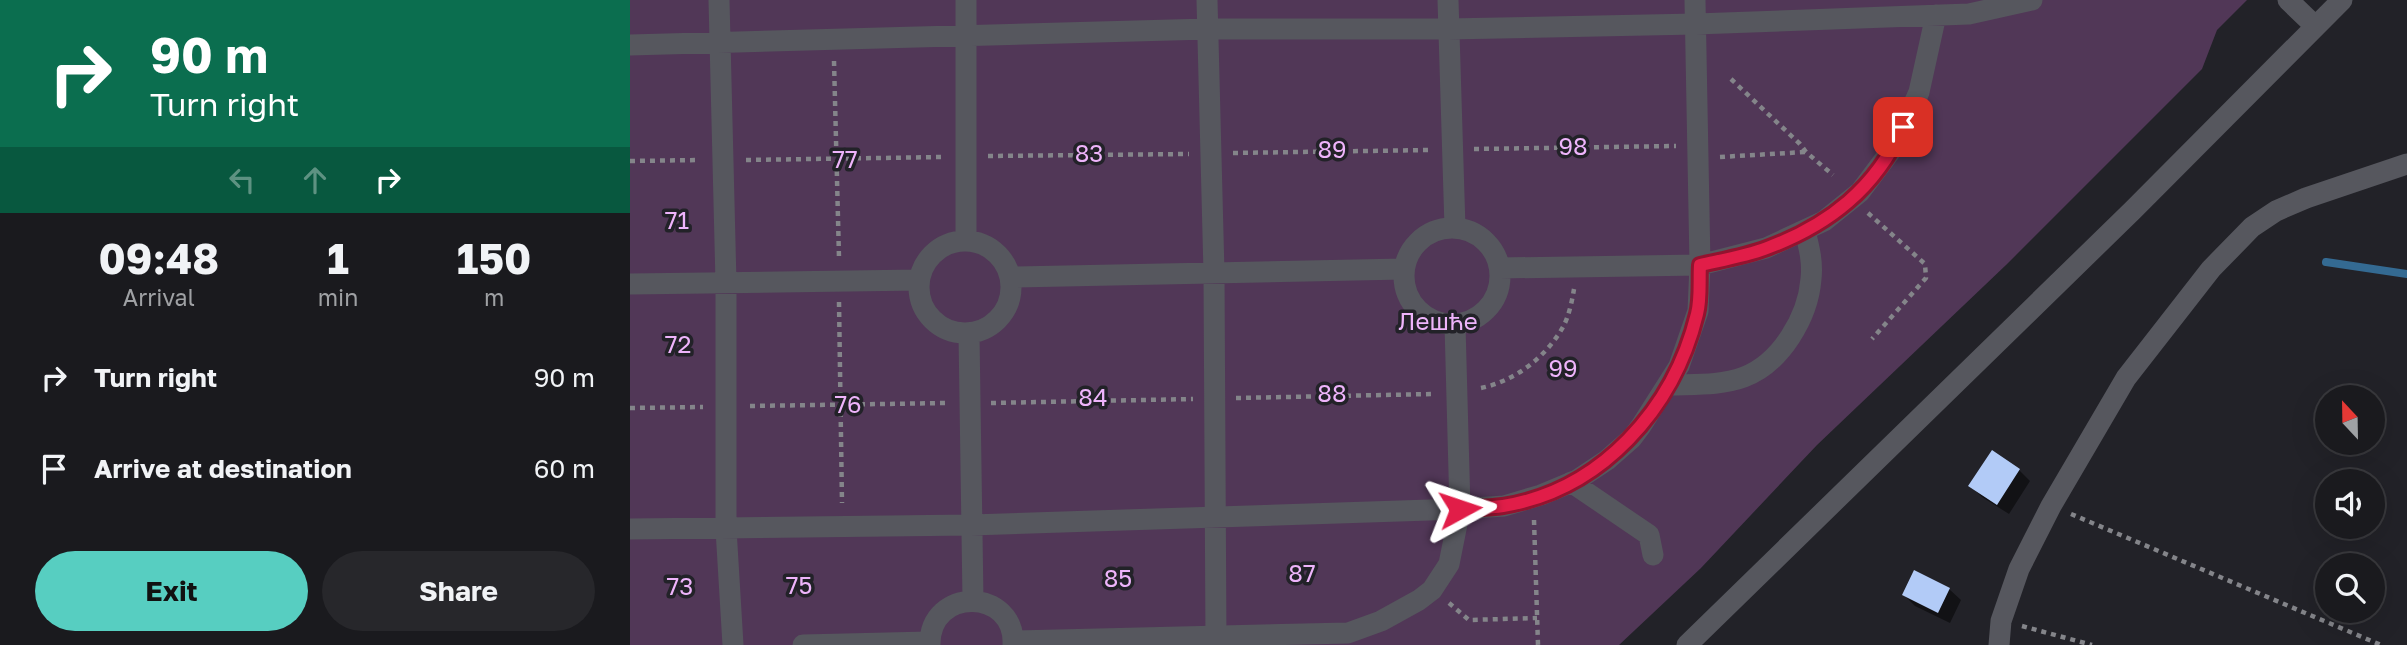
<!DOCTYPE html>
<meta charset="utf-8">
<style>
body{margin:0;font-family:"Golos Text",sans-serif;background:#27272b;color:#f1f3f6;height:100vh;display:flex;flex-direction:column;font-size:26px;white-space:nowrap}
*{box-sizing:border-box;margin:0}
p{font-size:23px;color:#9fa1a4}
.icon{flex:none;width:38px;height:38px;fill:none;stroke:currentColor;stroke-width:2;stroke-linecap:round;stroke-linejoin:round}
.map{position:relative;flex:1;overflow:hidden}
.side{display:flex;flex-direction:column;background:#1a1a1e;width:630px}
.side>*{flex:none}
.hud{background:#0b6e4f;color:#fff;overflow:hidden}
.needle{width:46px;rotate:338deg}
.fabs{position:absolute;left:1685px;top:385px;display:grid;gap:14px}
.fabs a{display:grid;place-items:center;width:70px;height:70px;border-radius:50%;background:#1a1a1e;box-shadow:0 7px 28px #0002,0 0 0 2px #38383c;font-size:35px}
.pin{position:absolute;display:grid;place-items:center;width:60px;height:60px;color:#fff;margin:-30px;border-radius:14px;box-shadow:0 4px 10px #0006}
.me{position:absolute;width:77px;margin:-38px;rotate:85deg;stroke-linejoin:round;filter:drop-shadow(0 0 5px #0008)}
.turn{display:flex;align-items:center;gap:24px;height:147px;padding:0 35px;font-size:32px}
.turn .icon{width:91px;height:91px;stroke-width:2.5}
.turn b{display:block;font-size:49px;line-height:60px}
.lanes{display:flex;align-items:center;height:66px;padding:0 35px;background:#0003;justify-content:center;gap:35px;direction:ltr}
.lanes .off{opacity:.35}
.eta{display:flex;justify-content:space-evenly;align-items:center;height:119px;text-align:center}
.eta b{font-size:42px;font-weight:700;line-height:49px}
.action{display:flex;gap:14px;margin-top:auto;padding:14px 35px}
.action a{flex:1;height:80px;border-radius:42px;background:#57cec1;color:#111;font-size:28px;font-weight:700;line-height:80px;text-align:center}
.action a+a{background:#27272b;color:#f1f3f6}
ul{padding:0;list-style:none}
li{display:flex;align-items:center;gap:21px;height:91px;padding:0 35px}
li div{flex:1}
li b{display:block;font-size:26px}
li em{font-style:normal}
main{display:flex;flex:1;min-height:0}
.map>svg:first-child{display:block}
</style>
<main>
<section class="side">
<div class="hud">
<div class="turn"><svg class="icon" aria-label="right" viewBox="0 0 24 24"><path d="M7 20v-9h11M14 6l5 5-5 5"/></svg><div><b>90 m</b>Turn right</div></div>
<div class="lanes"><svg class="icon off" aria-label="left" viewBox="0 0 24 24"><path d="M17 20v-9H6M10 6l-5 5 5 5"/></svg><svg class="icon off" aria-label="ahead" viewBox="0 0 24 24"><path d="M12 20V5M6 11l6-6 6 6"/></svg><svg class="icon" aria-label="right" viewBox="0 0 24 24"><path d="M7 20v-9h11M14 6l5 5-5 5"/></svg></div>
</div>
<div class="eta">
<div><b>09:48</b><p>Arrival</p></div>
<div><b>1</b><p>min</p></div>
<div><b>150</b><p>m</p></div>
</div>
<ul>
<li><svg class="icon" aria-label="right" viewBox="0 0 24 24"><path d="M7 20v-9h11M14 6l5 5-5 5"/></svg><div><b>Turn right</b></div><em>90 m</em></li>
<li><svg class="icon" aria-label="arrive" viewBox="0 0 24 24"><path d="M6 21V4h12l-3 4 3 4H6"/></svg><div><b>Arrive at destination</b></div><em>60 m</em></li>
</ul>
<div class="action"><a>Exit</a><a>Share</a></div>
</section>
<div class="map">
<svg width="1777" height="645" viewBox="0 0 1777 645">
<rect width="100%" height="100%" fill="#222228"/>
<!-- green -->
<path fill="#513757" d="M0,0H1617L1587,30L1572,69L1376,265L1187,445L1071,568L989,645H0Z"/>
<!-- shadow -->
<path fill="#0007" d="M1362,453L1389,470L1400,481L1379,514L1352,497L1341,486Z
M1284,573L1319,589L1331,600L1320,623L1285,606L1274,595Z"/>
<g fill="none" stroke-linecap="round" stroke-linejoin="round">
<!-- stream -->
<path stroke="#346a92" stroke-width="8" d="M1696,262L1777,274"/>
</g>
<!-- building -->
<path fill="#b2cbf7" d="M1362,450L1390,469L1367,505L1338,486Z
M1284,570L1320,588L1308,613L1272,595Z"/>
<g fill="none" stroke-linecap="round" stroke-linejoin="round">
<!-- path -->
<path stroke="#84858a" stroke-width="4.5" stroke-dasharray="5 5" stroke-linecap="butt" d="M204,61L209,258
M1101,79L1170,144L1176,152L1203,175
M844,149L1046,146
M603,153L801,150
M358,156L559,154
M1090,157L1175,152
M116,160L314,157
M0,161L69,160
M1238,213L1295,264L1296,278L1242,339
M209,302L212,503
M851,388C885,381 916,357 933,327C939,316 942,301 944,289
M606,398L804,394
M361,403L563,399
M120,406L318,403
M0,408L73,407
M1441,514L1751,645
M904,520L908,645
M819,603L839,620L907,618
M1392,626L1462,645"/>
<!-- minor -->
<path stroke="#56575e" stroke-width="21" d="M89,0L96,283V529L103,645
M577,0L584,273L586,645
M818,0L825,228
M1658,0L1685,26
M0,45L578,29H818L1066,24L1339,14L1402,0
M774 276a48 48 0 1 1 96 0a48 48 0 1 1-96 0Z
M289 287a46 46 0 1 1 92 0a46 46 0 1 1-92 0Z
M336,241V0
M870,268L1070,265L1136,248L1194,221L1230,192L1266,144L1289,92L1306,15
M381,277L774,269
M0,284L289,280
M339,334L343,600
M1039,385C1064,384 1090,386 1114,377C1151,363 1178,317 1181,279C1183,262 1179,247 1175,231
M941,482L1019,535L1023,555
M0,529L341,525L830,509L874,506L911,495L947,480L977,460L1002,438L1011,426L1049,366L1068,311L1070,265L1065,0
M384,641L718,633L751,621L789,600L802,590L819,564L830,509L825,325
M173,645L299,642
M300,645C299,586 386,588 383,645
M1057,645L1503,210L1712,0
M1369,645L1371,621L1389,569L1421,506L1496,378L1581,269L1622,227L1646,211L1676,198L1777,164"/>
</g>
<g fill="none" stroke-linecap="round" stroke-linejoin="round">
<defs>
<path id="route" d="M830,509C844,508 859,508 873,506C972,490 1044,408 1067,314C1071,299 1069,281 1070,265C1092,260 1116,256 1137,248C1199,225 1246,188 1273,127"/>
</defs>
<!-- route casing -->
<use href="#route" stroke="#92132f" stroke-width="18"/>
<!-- route -->
<use href="#route" stroke="#e11d48" stroke-width="12"/>
</g>
<g text-anchor="middle" stroke-width="7" stroke-linejoin="round" paint-order="stroke">
<!-- park labels -->
<g font-size="24" fill="#eeb4fb" stroke="#222228">
<text x="943" y="155">98</text>
<text x="702" y="158">89</text>
<text x="459" y="162">83</text>
<text x="215" y="168">77</text>
<text x="47" y="229">71</text>
<text x="808" y="330">Лешће</text>
<text x="48" y="353">72</text>
<text x="933" y="377">99</text>
<text x="702" y="402">88</text>
<text x="463" y="406">84</text>
<text x="218" y="413">76</text>
<text x="672" y="582">87</text>
<text x="488" y="587">85</text>
<text x="169" y="594">75</text>
<text x="50" y="595">73</text>
</g>
</g>
</svg>
<div class="fabs">
<a><svg class="needle" viewBox="-14 -14 28 28"><path d="M0-13l5 13h-10z" fill="#e53935"/><path d="M0 13l5-13h-10z" fill="#9fa1a4"/></svg></a>
<a><svg class="icon" aria-label="sound" viewBox="0 0 24 24"><path d="M4 9h4l5-4v14l-5-4H4zM17 9q2 3 0 6"/></svg></a>
<a><svg class="icon" aria-label="search" viewBox="0 0 24 24"><circle cx="10" cy="10" r="6"/><path d="M15 15l6 6"/></svg></a>
</div>
<div class="pin" style="left:1273px;top:127px;background:#d93025"><svg class="icon" aria-label="arrive" viewBox="0 0 24 24"><path d="M6 21V4h12l-3 4 3 4H6"/></svg></div>
<svg class="me" style="left:830px;top:509px" viewBox="-20 -20 40 40"><path d="M0-17L14 15 0 8-14 15z" fill="#e11d48" stroke="#fff" stroke-width="4"/></svg>
</div>
</main>
